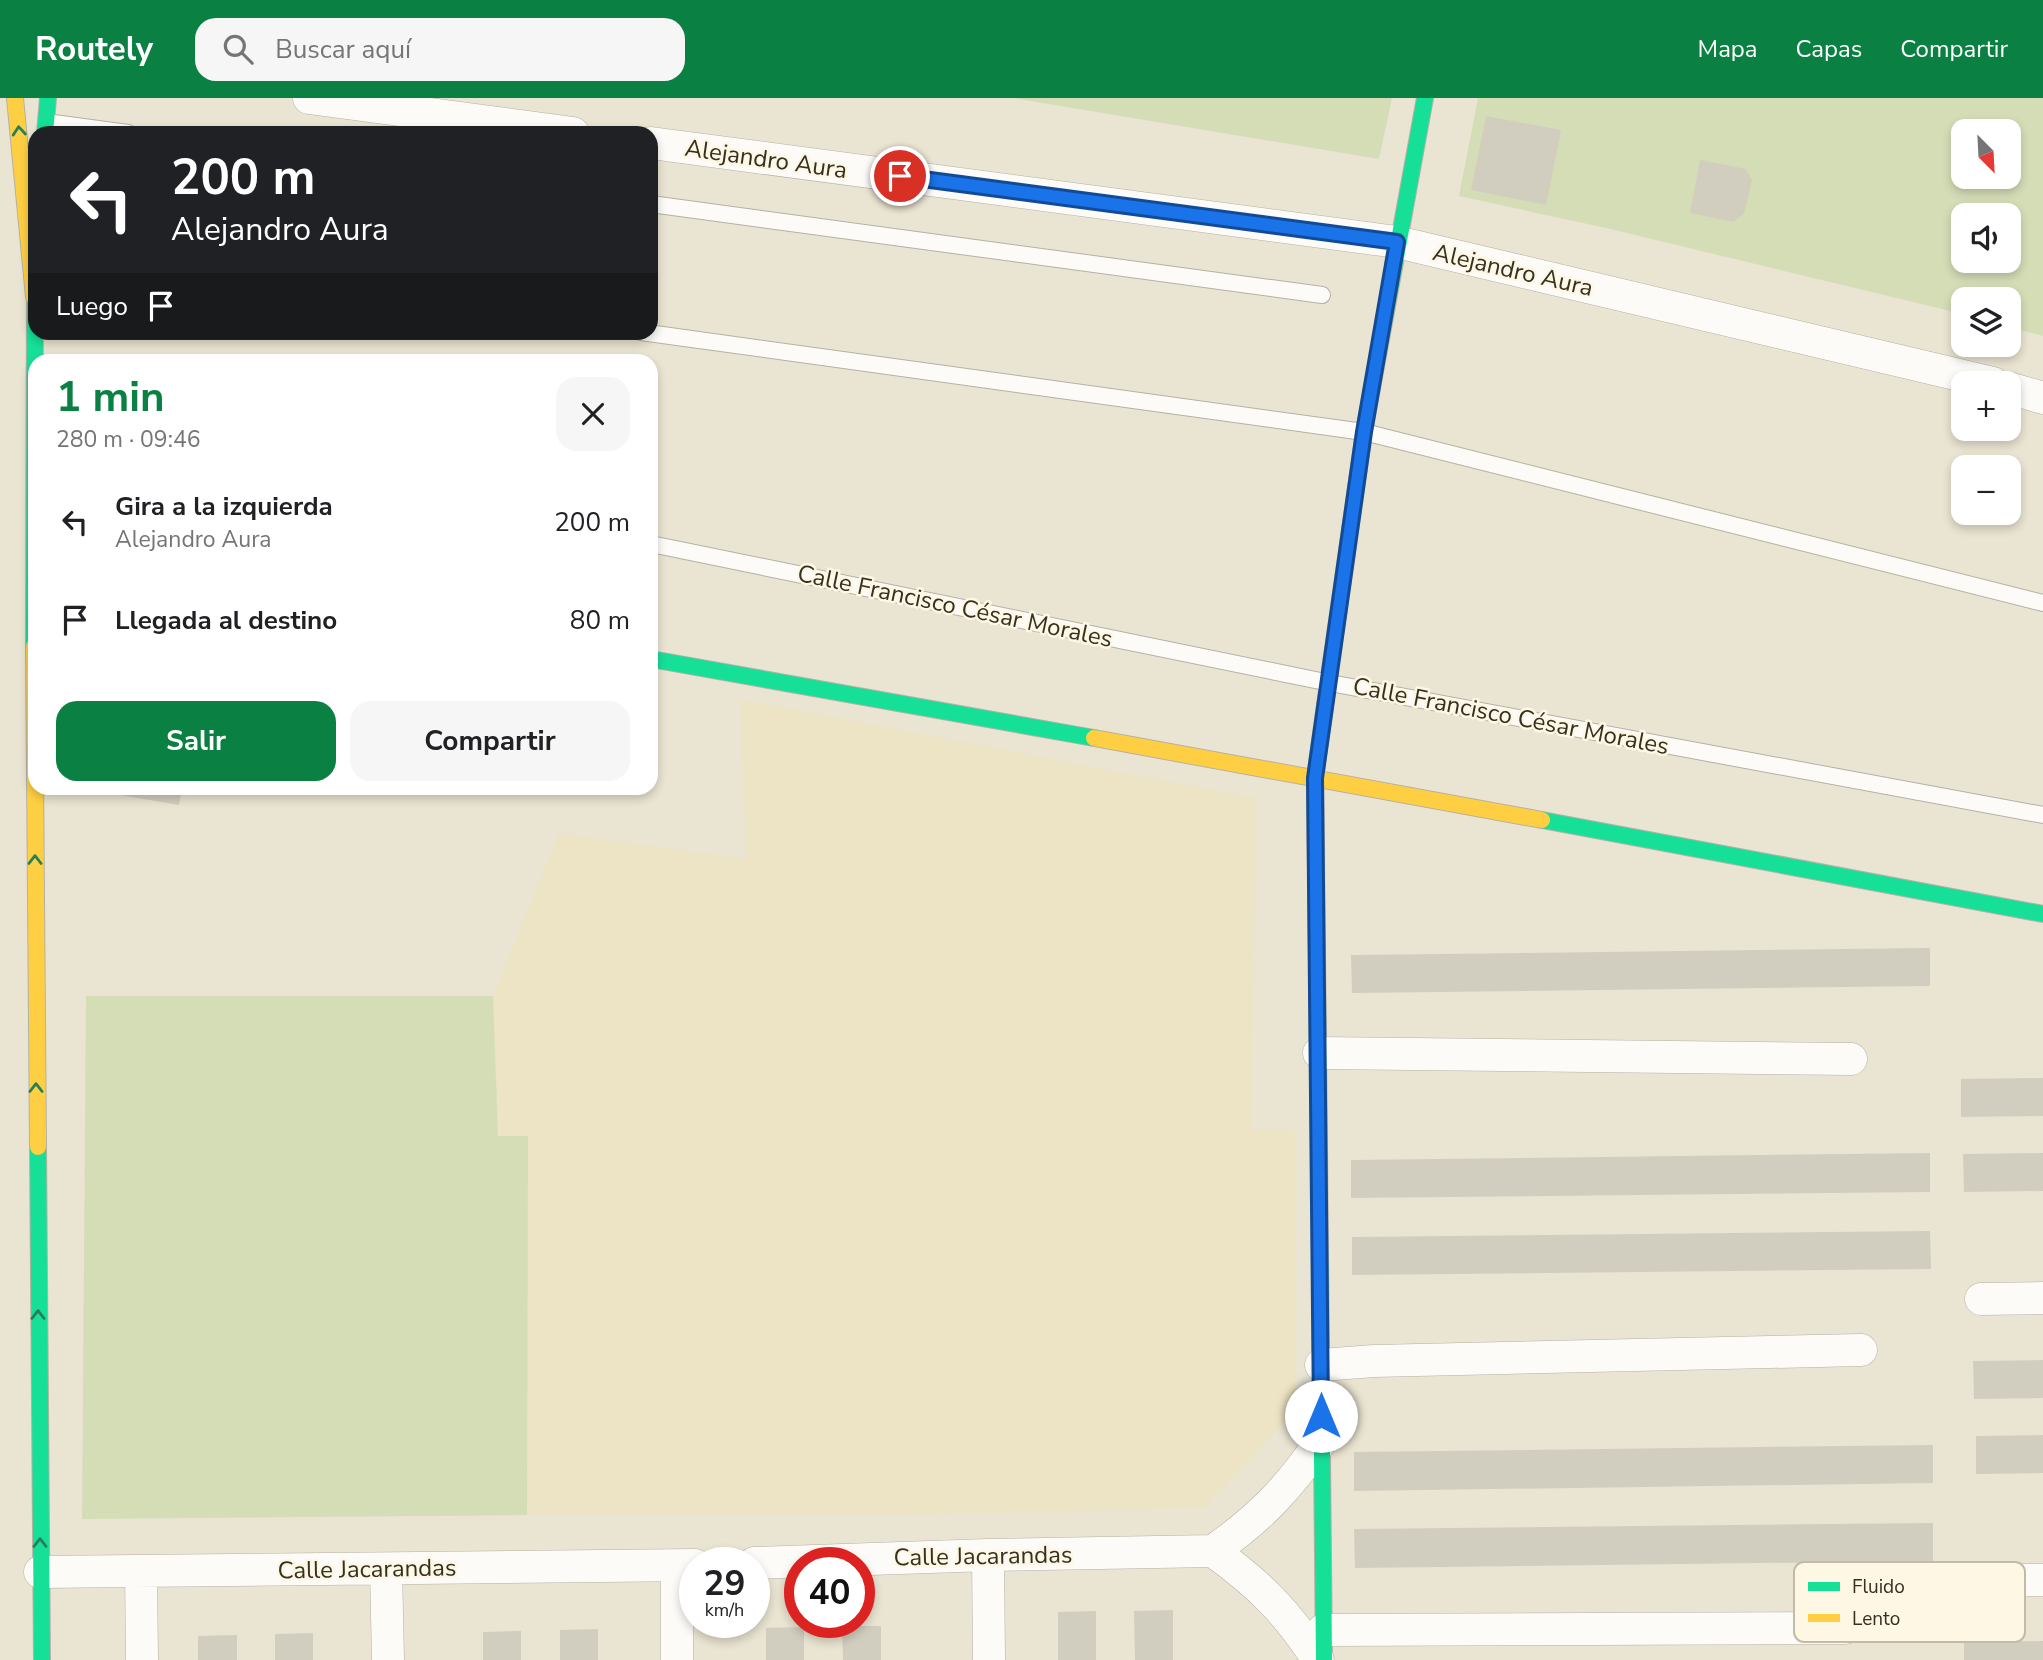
<!DOCTYPE html>
<html lang="es">
<meta charset="utf-8">
<style>
body{margin:0;font-family:"Nunito Sans",sans-serif;background:#f6f6f6;color:#202124;height:100vh;display:flex;flex-direction:column;font-size:26px;white-space:nowrap}
*{box-sizing:border-box;margin:0}
p{font-size:23px;color:#757577}
.icon{flex:none;width:38px;height:38px;fill:none;stroke:currentColor;stroke-width:2;stroke-linecap:round;stroke-linejoin:round}
.map{position:relative;flex:1;overflow:hidden}
.side{position:absolute;left:28px;top:256px;width:630px;height:441px;display:flex;flex-direction:column;background:#fff;border-radius:21px;box-shadow:0 4px 10px #0003}
.side>*{flex:none}
.top-card{position:absolute;left:28px;top:28px;width:630px;height:214px;border-radius:21px;box-shadow:0 4px 10px #0003;background:#202124;color:#fff;overflow:hidden}
.needle{width:46px;rotate:156deg}
.controls{position:absolute;left:1951px;top:21px;display:grid;gap:14px}
.controls a{display:grid;place-items:center;width:70px;height:70px;border-radius:14px;background:#fff;box-shadow:0 4px 10px #0003;font-size:35px}
.speed{position:absolute;left:679px;top:1449px;display:flex;gap:14px;font-size:35px;font-weight:700;text-align:center}
.speed>*{display:grid;place-content:center;width:91px;height:91px;border-radius:50%;background:#fff;box-shadow:0 4px 10px #0003;line-height:1}
.speed small{font-size:18px;font-weight:400}
.speed .limit{border:10px solid #d22;background:#fff;color:#111}
.pin{position:absolute;display:grid;place-items:center;width:60px;height:60px;color:#fff;margin:-30px;border:4px solid #fff;border-radius:50%;box-shadow:0 2px 7px #0007}
.me{position:absolute;width:77px;margin:-38px;rotate:0deg;stroke-linejoin:round;filter:drop-shadow(0 0 5px #0008)}
.turn{display:flex;align-items:center;gap:24px;height:147px;padding:0 28px;font-size:32px}
.turn .icon{width:91px;height:91px;stroke-width:2.5}
.turn b{display:block;font-size:49px;line-height:60px}
.then{display:flex;align-items:center;height:66px;padding:0 28px;background:#0003;gap:14px;font-size:26px}
.round{display:grid;place-items:center;flex:none;width:74px;height:74px;border-radius:21px;background:#f6f6f6}
.overview{display:flex;align-items:center;justify-content:space-between;height:119px;padding:0 28px}
h1{font-size:42px;font-weight:700;line-height:52px;color:#0b8043}
.cta{display:flex;gap:14px;margin-top:auto;padding:14px 28px}
.cta a{flex:1;height:80px;border-radius:21px;background:#0b8043;color:#fff;font-size:28px;font-weight:700;line-height:80px;text-align:center}
.cta a+a{background:#f6f6f6;color:#202124}
ul{padding:0;list-style:none}
li{display:flex;align-items:center;gap:21px;height:98px;padding:0 28px}
li div{flex:1}
li b{display:block;font-size:26px}
li em{font-style:normal}
header{display:flex;align-items:center;gap:42px;box-sizing:border-box;height:98px;padding:0 35px;background:#0b8043;color:#fff}
header strong{font-size:33px}
nav{display:flex;gap:38px;margin-inline-start:auto;font-size:24px}
.search{width:490px;height:63px;background:#f6f6f6;display:flex;align-items:center;gap:18px;box-sizing:border-box;padding:0 24px;border-radius:21px;color:#757577;font-size:26px}
.map>svg:first-child{display:block}
</style>
<header>
<strong>Routely</strong>
<div class="search"><svg class="icon" aria-label="search" viewBox="0 0 24 24"><circle cx="10" cy="10" r="6"/><path d="M15 15l6 6"/></svg>Buscar aquí</div>
<nav><a>Mapa</a><a>Capas</a><a>Compartir</a></nav>
</header>
<div class="map">
<svg width="2043" height="1562" viewBox="0 0 2043 1562">
<rect width="100%" height="100%" fill="#eae4d2"/>
<!-- built -->
<path fill="#ede3c5" d="M740,601L1256,700L1252,1032H1295L1296,1313L1204,1410L863,1418L527,1417L528,1039H498L493,898L559,735L746,761Z"/>
<!-- green -->
<path fill="#d5ddb7" fill-rule="evenodd" d="M1013,0H1392L1379,61Z
M1478,0H2043V238L2009,229V201H1964L1963,216L1606,130L1459,98ZM1964,33H2009V79H1964ZM1964,117H2009V163H1964Z
M86,898H493L498,1038H528L527,1417L82,1421Z"/>
<!-- building -->
<path fill="#d2cebf" d="M1486,18L1561,32L1546,107L1471,92Z
M1700,62L1746,71L1752,82L1744,116L1733,124L1690,115Z
M92,690H182L179,707L91,692Z
M1930,850V888L1352,895L1351,857Z
M2043,980V1018L1961,1019V981Z
M1930,1055V1094L1351,1100V1062Z
M2043,1055V1093L1964,1094L1963,1056Z
M1930,1133L1931,1171L1352,1177V1139Z
M2043,1262V1300L1974,1301L1973,1263Z
M2043,1337V1375L1976,1376V1338Z
M1933,1347V1385L1354,1393V1354Z
M1933,1425V1463L1355,1470L1354,1431Z
M1173,1512V1562H1135L1134,1513Z
M1096,1513V1562H1058V1514Z
M842,1528H881V1562H843Z
M804,1529V1562H766V1530Z
M598,1531V1562H560V1532Z
M521,1533V1562H483V1534Z
M313,1535V1562H275V1536Z
M237,1537V1562H198V1538Z
M2043,1543V1562H1964V1544Z"/>
<g fill="none" stroke-linecap="round" stroke-linejoin="round">
<defs>
<path id="lane" d="M46,24L128,35
M651,106L1322,197
M641,234L1364,334L2043,505
M651,446L1330,585L2043,717"/>
<path id="street" d="M309,0L573,35
M651,45L1397,144L1993,285
M2009,290L2043,300
M1319,955L1851,961
M1981,1201L2043,1200
M1321,1267L1374,1263L1861,1252
M1213,1453C1259,1486 1287,1514 1318,1562
M988,1457L989,1562
M754,1465L988,1457L1213,1453C1260,1420 1288,1391 1321,1343
M386,1471L388,1562
M141,1473L142,1562
M40,1474L695,1467
M1973,1482H2043
M1323,1532L1845,1530
M677,1562V1468"/>
<path id="fast" d="M45,35L48,0
M34,548L35,183
M651,561L1094,640
M1325,607L1364,334L1425,0
M1542,722L2043,816
M1318,950L1324,1562
M38,1049L42,1562"/>
<path id="slow" d="M15,0L34,199
M34,548L38,1049
M1094,640L1542,722
M1318,950L1315,680L1325,607"/>
</defs>
<!-- lane casing -->
<use href="#lane" stroke="#b5b1a3" stroke-width="18"/>
<!-- street casing -->
<use href="#street" stroke="#b5b1a3" stroke-width="33"/>
<!-- fast casing -->
<use href="#fast" stroke="#b5b1a3" stroke-width="18"/>
<!-- slow casing -->
<use href="#slow" stroke="#b5b1a3" stroke-width="18"/>
<!-- lane -->
<use href="#lane" stroke="#fcfbf8" stroke-width="16"/>
<!-- street -->
<use href="#street" stroke="#fcfbf8" stroke-width="32"/>
<!-- fast -->
<use href="#fast" stroke="#16e098" stroke-width="16"/>
<!-- slow -->
<use href="#slow" stroke="#ffcf43" stroke-width="16"/>
</g>
<!-- one-way arrows -->
<defs><path id="oneway-chevron" d="M-2-3.5L2.5 0L-2 3.5" fill="none" stroke-width="1.6" stroke-linecap="round" stroke-linejoin="round" transform="scale(1.75)"/></defs>
<g stroke="#267f58">
<use href="#oneway-chevron" transform="translate(19 33) rotate(-95)"/>
<use href="#oneway-chevron" transform="translate(35 762) rotate(-90)"/>
<use href="#oneway-chevron" transform="translate(36 990) rotate(-90)"/>
<use href="#oneway-chevron" transform="translate(38 1217) rotate(-90)"/>
<use href="#oneway-chevron" transform="translate(40 1445) rotate(-90)"/>
</g>
<g fill="none" stroke-linecap="round" stroke-linejoin="round">
<defs>
<path id="route" d="M900,78L1397,144L1364,334L1315,680L1321,1318"/>
</defs>
<!-- route casing -->
<use href="#route" stroke="#114b97" stroke-width="18"/>
<!-- route -->
<use href="#route" stroke="#1a73e8" stroke-width="12"/>
</g>
<g text-anchor="middle" stroke-width="5" stroke-linejoin="round" paint-order="stroke">
<!-- street labels -->
<g font-size="24" fill="#343023" stroke="#fdf7e3">
<text transform="translate(766 61) rotate(8)" y="8">Alejandro Aura</text>
<text transform="translate(1513 172) rotate(13)" y="8">Alejandro Aura</text>
<text transform="translate(955 508) rotate(12)" y="8">Calle Francisco César Morales</text>
<text transform="translate(1511 618) rotate(11)" y="8">Calle Francisco César Morales</text>
<text transform="translate(983 1458) rotate(-1)" y="8">Calle Jacarandas</text>
<text transform="translate(367 1471) rotate(-1)" y="8">Calle Jacarandas</text>
</g>
</g>
<!-- legend -->
<rect x="1794" y="1464" width="231" height="80" rx="10" fill="#fdf7e3" stroke="#c1bba9" stroke-width="2"/>
<rect x="1808" y="1484" width="32" height="9" fill="#16e098"/>
<rect x="1808" y="1516" width="32" height="8" fill="#ffcf43"/>
<g font-size="19" fill="#343023">
<text x="1852" y="1495">Fluido</text>
<text x="1852" y="1527">Lento</text>
</g>
</svg>
<div class="controls">
<a><svg class="needle" viewBox="-14 -14 28 28"><path d="M0-13l5 13h-10z" fill="#e53935"/><path d="M0 13l5-13h-10z" fill="#757577"/></svg></a>
<a><svg class="icon" aria-label="sound" viewBox="0 0 24 24"><path d="M4 9h4l5-4v14l-5-4H4zM17 9q2 3 0 6"/></svg></a>
<a><svg class="icon" aria-label="layers" viewBox="0 0 24 24"><path d="M12 4l9 5-9 5-9-5zM3 14l9 5 9-5"/></svg></a>
<a>+</a>
<a>−</a>
</div>
<div class="speed"><div>29<small>km/h</small></div><div class="limit">40</div></div>
<div class="pin" style="left:900px;top:78px;background:#d93025"><svg class="icon" aria-label="arrive" viewBox="0 0 24 24"><path d="M6 21V4h12l-3 4 3 4H6"/></svg></div>
<svg class="me" style="left:1321px;top:1318px" viewBox="-20 -20 40 40"><circle r="19" fill="#fff"/><path d="M0-13L10 11 0 6-10 11z" fill="#1a73e8"/></svg>
<div class="top-card">
<div class="turn"><svg class="icon" aria-label="left" viewBox="0 0 24 24"><path d="M17 20v-9H6M10 6l-5 5 5 5"/></svg><div><b>200 m</b>Alejandro Aura</div></div>
<div class="then">Luego<svg class="icon" aria-label="arrive" viewBox="0 0 24 24"><path d="M6 21V4h12l-3 4 3 4H6"/></svg></div>
</div>
<section class="side">
<div class="overview"><div><h1>1 min</h1><p>280 m · 09:46</p></div><a class="round"><svg class="icon" aria-label="close" viewBox="0 0 24 24"><path d="M6 6l12 12M18 6L6 18"/></svg></a></div>
<ul>
<li><svg class="icon" aria-label="left" viewBox="0 0 24 24"><path d="M17 20v-9H6M10 6l-5 5 5 5"/></svg><div><b>Gira a la izquierda</b><p>Alejandro Aura</p></div><em>200 m</em></li>
<li><svg class="icon" aria-label="arrive" viewBox="0 0 24 24"><path d="M6 21V4h12l-3 4 3 4H6"/></svg><div><b>Llegada al destino</b></div><em>80 m</em></li>
</ul>
<div class="cta"><a>Salir</a><a>Compartir</a></div>
</section>
</div>
